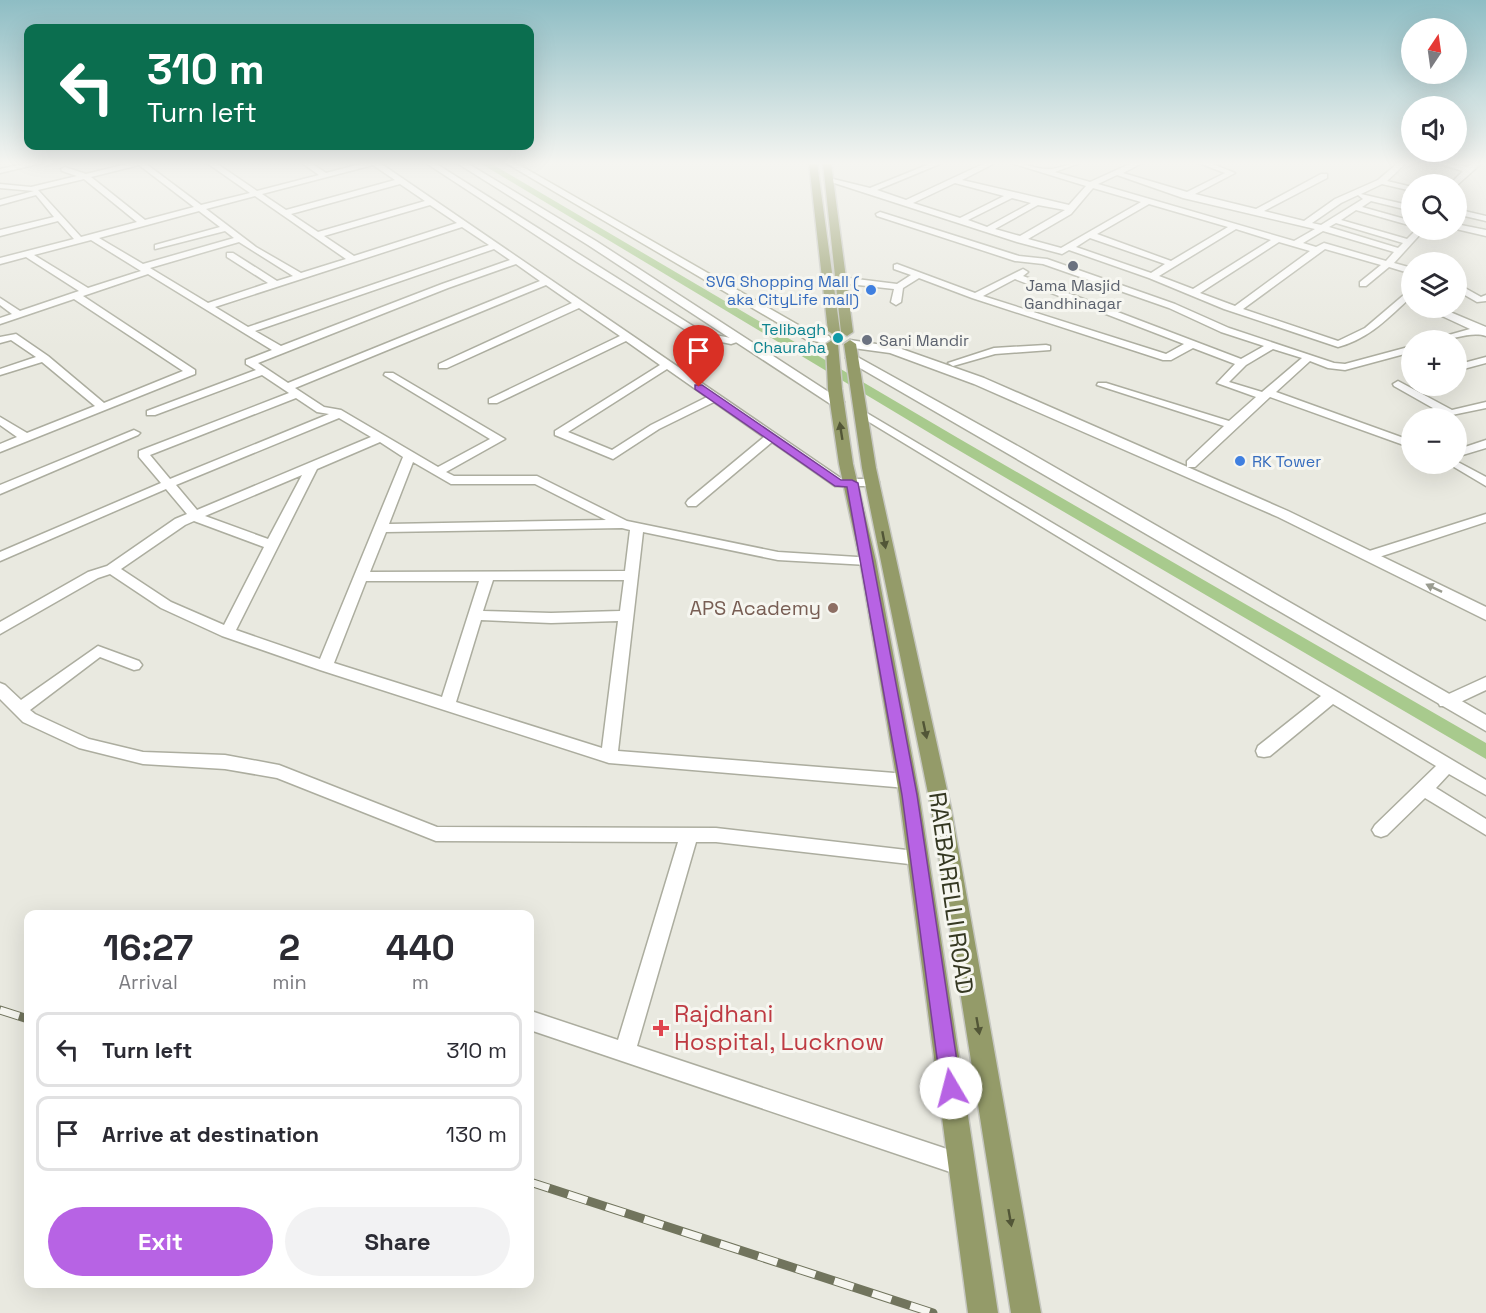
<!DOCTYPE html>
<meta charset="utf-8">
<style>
body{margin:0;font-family:"Space Grotesk",sans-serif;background:#f2f2f3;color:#2b2b33;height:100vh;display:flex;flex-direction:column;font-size:22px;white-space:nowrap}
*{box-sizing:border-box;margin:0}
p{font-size:20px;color:#7c7c81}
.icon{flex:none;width:33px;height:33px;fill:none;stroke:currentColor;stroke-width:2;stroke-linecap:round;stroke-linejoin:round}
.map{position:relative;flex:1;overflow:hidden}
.panel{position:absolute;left:24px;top:910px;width:510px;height:378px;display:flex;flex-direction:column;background:#fff;border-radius:12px;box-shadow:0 6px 24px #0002}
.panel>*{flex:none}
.top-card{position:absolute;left:24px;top:24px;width:510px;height:126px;border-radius:12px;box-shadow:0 6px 24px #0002;background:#0b6e4f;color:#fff;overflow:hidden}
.needle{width:39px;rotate:13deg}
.controls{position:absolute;left:1401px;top:18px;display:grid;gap:12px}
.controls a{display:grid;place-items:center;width:66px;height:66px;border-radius:50%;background:#fff;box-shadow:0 6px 24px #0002;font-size:30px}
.pin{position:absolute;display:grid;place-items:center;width:51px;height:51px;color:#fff;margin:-62px -26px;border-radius:50% 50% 50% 0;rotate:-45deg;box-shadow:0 0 6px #0007}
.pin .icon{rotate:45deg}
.me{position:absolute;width:66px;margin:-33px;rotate:352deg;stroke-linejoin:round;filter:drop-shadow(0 0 4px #0008)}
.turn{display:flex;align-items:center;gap:21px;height:126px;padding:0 24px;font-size:27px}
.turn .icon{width:78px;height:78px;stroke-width:2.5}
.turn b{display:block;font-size:42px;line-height:51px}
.eta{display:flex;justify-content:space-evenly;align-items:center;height:102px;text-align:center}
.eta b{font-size:36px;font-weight:600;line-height:42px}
.cta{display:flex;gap:12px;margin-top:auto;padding:12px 24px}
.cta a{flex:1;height:69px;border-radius:36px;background:#b763e4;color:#fff;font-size:24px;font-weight:600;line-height:69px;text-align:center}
.cta a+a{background:#f2f2f3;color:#2b2b33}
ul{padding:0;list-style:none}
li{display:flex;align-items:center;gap:18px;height:75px;margin:0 12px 9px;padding:0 12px;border:3px solid #e1e1e2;border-radius:12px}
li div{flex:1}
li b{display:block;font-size:22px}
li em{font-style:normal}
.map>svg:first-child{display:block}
</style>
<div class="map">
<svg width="1486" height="1313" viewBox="0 0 1486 1313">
<rect width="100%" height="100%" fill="#e9e9e0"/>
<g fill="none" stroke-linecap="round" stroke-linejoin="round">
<!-- canal -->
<path fill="#a8ca8d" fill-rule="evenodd" d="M480,163H490L958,438L1486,743V759L948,444Z"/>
<defs>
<path id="minor" d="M28,163H42L0,173V169Z
M131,163H145L201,205L250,193L207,163H216L257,191L319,175L302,163H311L326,173L364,163H380L842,479H877L879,482L877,485L873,486H835L772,442L696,506H688L686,503L688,500L764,437L714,402L659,429L613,459L555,435V431L660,365L626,341L497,403H489V399L620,336L579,308L447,368H439V364L572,303L546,285L295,388L324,407L341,410L438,467L490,439L384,375L385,373H393L505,439L446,472L454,476H537L627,521L778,552L873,558L875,561L873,564L868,565L778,560L643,532L618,751L907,774L913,776L915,781L913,786L907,788L609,763L320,670L222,636L161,608L110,574L98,578L0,634V622L88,572L107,566L175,519L187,514L166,489L0,561V552L161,483L139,457V451L289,393L262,375L155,415H147V411L256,370L246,364V360L272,350L148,274L83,296L195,370V374L0,452V444L17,437L0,425V417L27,433L95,406L42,362L0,375V369L36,357L11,340L0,343V337L16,334L48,356L104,403L183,371L74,299L0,324V318L12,314L0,305V298L20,311L79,291L26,257L0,264V258L74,239L58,221L0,236V230L54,217L36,195L0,205V200L34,191L0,188V184L31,187L77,176L62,171L61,169L65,167L86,174ZM139,165L194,207L145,220L91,177ZM373,165L395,180L286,210L262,194ZM84,179L137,222L81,237L38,190ZM400,184L425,201L318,232L291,214ZM255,196L346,259L301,273L256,247L206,209ZM430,205L457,223L354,256L324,236ZM199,211L220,227L155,245V249L225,231L234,238L143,264L99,238ZM462,227L489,245L248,327L215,307ZM91,240L141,271L88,288L34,255ZM239,242L293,276L277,281L233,253H227V257L268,283L208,303L150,268ZM494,249L510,260L442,284L281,346L255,331ZM516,264L540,281L288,383L258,363L448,288ZM667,369L707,397L651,425L612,450L568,432ZM296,398L317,412L329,414L170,479L150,455ZM339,418L371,437L197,510L176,485ZM380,442L403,457L320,659L236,630L317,469ZM413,462L451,484H535L606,520L389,524ZM302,475L268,539L205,516ZM194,521L264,547L224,625L171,602L121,569L185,525ZM622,528L630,530L625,571L370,572L386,532ZM493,580H624L620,611L551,613L483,611ZM366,581H479L442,697L334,663ZM481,620L551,623L618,621L602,748L456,702Z
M426,163H435L704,333L731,338L741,336L746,339L731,344L697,337L577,262Z
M932,163H942L877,190L906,200L985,163H995L962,180L1069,205L1086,186L1011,163C1024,163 1033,168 1045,169C1055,171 1067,163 1079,163L1055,172L1090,182L1132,163H1142L1123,173L1187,192L1225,173L1199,163H1210L1235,173L1195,194L1256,209L1321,174H1327V178L1264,211L1304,221L1335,199L1378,180L1398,163H1406L1387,181L1412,187V191L1382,184L1361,194L1412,206V211L1371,201L1362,207L1412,221V226L1356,210L1341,220L1407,239L1416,230H1424L1394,263L1412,268V274L1389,267L1366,286H1360V282L1381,265L1325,249L1243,309L1338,341L1365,328L1412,288V296C1389,317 1369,339 1338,347L1224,309L1149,278L1069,250L1062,254L1017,242L825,180L829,178L870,188ZM1117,175L1183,198L1315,229L1294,241L1098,184ZM955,183L1004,196L960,218L913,203ZM1093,188L1141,202L1061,248L1028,239L1071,214ZM1358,195L1363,199L1321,225L1312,223L1341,203ZM1012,198L1031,203L987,227L968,220ZM1149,204L1228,227L1171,261L1097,234ZM1038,205L1065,210L1020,236L995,229ZM1336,223L1403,243L1398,248L1329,227ZM1236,229L1271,240L1193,289L1159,276ZM1323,231L1394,252L1386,261L1324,243L1316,247L1303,243ZM1090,238L1165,264L1151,273L1076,247ZM1279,242L1310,251L1235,306L1200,293Z
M1436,163H1448L1467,167L1473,163H1482L1456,186L1450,184L1463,171Z
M1456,209L1486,216V221L1456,214Z
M880,212L1019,256L1047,259L1175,304L1229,328L1334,363L1345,364L1412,346V352L1345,370L1328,368L1310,361L1276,392L1412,441V448L1270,397L1195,467H1187V461L1224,426L1097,385L1098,383H1106L1229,421L1256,397L1217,383L1235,364L1193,348L1171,360H1163L972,298L919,278L903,288L901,302L896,305L891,302L894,289L840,283L835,280L840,277L897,284L911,275L894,269V265L897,264L975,293L1023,269L1028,272L1023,276L1241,359L1264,346L1221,332L1169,308L1043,264L1015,261L877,216L876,214ZM1015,279L1184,344L1166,354L983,296ZM1273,349L1302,358L1262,392L1229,382L1246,365Z
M1456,224L1486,230V236L1456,229Z
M1456,283L1481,297L1486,295V301L1477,302L1456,290Z
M1444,308H1455L1450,312L1486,327V336C1471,331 1454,340 1437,340L1438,338L1470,329L1442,316L1438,312Z
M1046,345L1050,346V350L995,354L953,366L948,363L994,348Z
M1486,357V363L1456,371V365Z
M1398,381L1452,410L1486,402V408L1447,416L1394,386L1393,384Z
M860,409L1486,780V795L1449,774L1436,788L1486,819V835L1425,798L1387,835L1381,837L1375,835L1372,830L1375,825L1436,766L1333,704L1270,756L1264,757L1258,756L1256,751L1258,746L1321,696L856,414V410Z
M134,430L140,433L138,435L0,494V485Z
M1486,440V448L1456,457V450Z
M1456,461L1486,477V486L1449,464H1456Z
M1486,514V522L1373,559L1368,560L1361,556L1363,553Z
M98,646L139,661L142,665L139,669L134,670L100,657L30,710L35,714L89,739L143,752L225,755L279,765L437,827L716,828L924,852L927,857L924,862L918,865L716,842H696L637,1046L962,1154L970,1157L973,1165L970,1173L962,1176L530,1030V1014L534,1012L618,1040L678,842L436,841L277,778L225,769L143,764L79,748L23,722L0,699V683L5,685L21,700Z
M1486,677V690L1452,706H1440L1438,702L1440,698Z"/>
<path id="tertiary" d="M457,163H467L596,241L844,402L837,406L832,405L588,245Z
M850,340L896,347L984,378L1288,511L1486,607V620L1278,517L974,384L890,353L846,347L844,344Z
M852,354L1023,449L1486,715V731L848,361L846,358Z"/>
<path id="secondary" d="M506,163H516L814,334L829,336L831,339L825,343L807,340Z"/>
<path id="primary" d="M809,163H817L840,331L834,335L828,331Z
M823,163H831L853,332L847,336L841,332Z
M832,340L838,344L842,389L853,464L876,561L919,794L998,1313H968L899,794L860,561L839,464L828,389L826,344Z
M850,340L856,344L876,468L951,808L1041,1313H1011L931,808L862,468L844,344Z"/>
</defs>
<!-- minor casing -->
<use href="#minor" stroke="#acad9f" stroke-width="3"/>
<!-- tertiary casing -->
<use href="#tertiary" stroke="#acad9f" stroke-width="3"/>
<!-- secondary casing -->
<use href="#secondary" stroke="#aaab97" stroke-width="3"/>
<!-- primary casing -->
<use href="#primary" stroke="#c6c7c1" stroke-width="3"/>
<!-- minor -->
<use href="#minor" fill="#fff" fill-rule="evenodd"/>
<!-- tertiary -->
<use href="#tertiary" fill="#fff" fill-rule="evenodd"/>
<!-- secondary -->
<use href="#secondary" fill="#fff" fill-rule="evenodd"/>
<!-- primary -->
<use href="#primary" fill="#949b69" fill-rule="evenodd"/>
<defs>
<path id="rail" d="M0,1010L28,1019
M530,1182L933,1313"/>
</defs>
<!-- rail casing -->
<use href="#rail" stroke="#71745d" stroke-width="9"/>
<!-- rail -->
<use href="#rail" stroke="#f6f6f0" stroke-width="7" stroke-dasharray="20" stroke-linecap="butt"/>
</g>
<!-- one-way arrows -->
<defs><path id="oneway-solid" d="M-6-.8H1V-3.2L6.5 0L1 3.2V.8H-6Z" transform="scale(1.5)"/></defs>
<g fill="#525637">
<use href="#oneway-solid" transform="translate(841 431) rotate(-99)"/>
<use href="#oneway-solid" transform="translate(884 540) rotate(79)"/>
<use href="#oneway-solid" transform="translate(925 730) rotate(78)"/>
<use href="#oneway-solid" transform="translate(978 1026) rotate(80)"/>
<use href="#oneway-solid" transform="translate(1010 1218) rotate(80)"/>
</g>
<use fill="#9a9c90" href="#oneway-solid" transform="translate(1434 588) rotate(-154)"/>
<!-- sky -->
<linearGradient id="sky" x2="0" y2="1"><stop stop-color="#8ebdc4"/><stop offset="0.47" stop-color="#f5f5f1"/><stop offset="1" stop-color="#f5f5f1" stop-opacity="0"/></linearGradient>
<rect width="1486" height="347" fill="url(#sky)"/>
<!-- route -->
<path fill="#b763e4" stroke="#774094" stroke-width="1.5" d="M695,385H702L841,480H852L858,483L917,795L961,1088L958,1095L951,1098L944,1095L941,1088L902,795L847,487L835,486L695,389Z"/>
<!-- markers -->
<g fill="#6b7280" stroke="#f6f6f0" stroke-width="2">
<circle cx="1073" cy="266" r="6"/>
<circle cx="867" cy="340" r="6"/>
</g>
<g fill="#3f7fe0" stroke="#f6f6f0" stroke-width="2">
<circle cx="871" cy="290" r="6"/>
<circle cx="1240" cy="461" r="6"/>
</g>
<circle fill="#0f9aa8" stroke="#f6f6f0" stroke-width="2" cx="838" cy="338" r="6"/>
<circle fill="#8d6e63" stroke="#f6f6f0" stroke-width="2" cx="833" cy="608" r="6"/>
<path fill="#e0444e" stroke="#f6f6f0" stroke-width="2" d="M658 1019h6v6h6v6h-6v6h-6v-6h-6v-6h6z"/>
<g text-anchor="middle" stroke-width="6" stroke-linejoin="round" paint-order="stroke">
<!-- far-shop labels -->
<g font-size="16" fill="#366cbe" stroke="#f6f6f0" text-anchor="end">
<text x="859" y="287">SVG Shopping Mall (<tspan x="859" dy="18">aka CityLife mall)</tspan></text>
<text x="1252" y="467" text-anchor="start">RK Tower</text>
</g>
<!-- far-worship labels -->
<g font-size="16" fill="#5b616d" stroke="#f6f6f0">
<text x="1073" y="291">Jama Masjid<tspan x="1073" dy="18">Gandhinagar</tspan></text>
<text x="879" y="346" text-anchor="start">Sani Mandir</text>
</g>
<!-- far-culture labels -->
<g font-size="16" fill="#0d838f" stroke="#f6f6f0" text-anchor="end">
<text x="826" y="335">Telibagh<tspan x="826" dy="18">Chauraha</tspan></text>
</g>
<!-- education labels -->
<g font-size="20" fill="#785e54" stroke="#f6f6f0" text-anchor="end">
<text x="821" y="615">APS Academy</text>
</g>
<!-- near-street labels -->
<g font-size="24" fill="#353822" stroke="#f6f6f0">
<text transform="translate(951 893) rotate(82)" y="8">RAEBARELLI ROAD</text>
</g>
<!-- near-health labels -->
<g font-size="24" fill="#be3a42" stroke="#f6f6f0" text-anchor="start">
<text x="674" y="1022">Rajdhani<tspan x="674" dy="28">Hospital, Lucknow</tspan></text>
</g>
</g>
</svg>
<div class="controls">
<a><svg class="needle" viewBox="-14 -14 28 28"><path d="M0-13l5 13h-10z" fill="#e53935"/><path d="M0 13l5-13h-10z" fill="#7c7c81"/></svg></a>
<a><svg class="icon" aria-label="sound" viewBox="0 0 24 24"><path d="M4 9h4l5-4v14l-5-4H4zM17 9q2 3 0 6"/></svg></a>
<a><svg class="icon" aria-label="search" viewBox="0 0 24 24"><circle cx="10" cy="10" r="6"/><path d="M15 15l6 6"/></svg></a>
<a><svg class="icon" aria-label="layers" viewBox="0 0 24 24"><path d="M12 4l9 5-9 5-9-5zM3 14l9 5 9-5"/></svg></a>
<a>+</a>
<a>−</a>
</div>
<div class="pin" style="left:699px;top:387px;background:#d93025"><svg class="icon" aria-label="arrive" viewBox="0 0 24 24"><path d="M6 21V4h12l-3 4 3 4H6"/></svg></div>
<svg class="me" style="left:951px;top:1088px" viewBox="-20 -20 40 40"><circle r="19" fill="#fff"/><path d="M0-13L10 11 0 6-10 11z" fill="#b763e4"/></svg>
<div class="top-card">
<div class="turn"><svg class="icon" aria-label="left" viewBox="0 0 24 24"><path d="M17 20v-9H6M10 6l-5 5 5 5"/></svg><div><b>310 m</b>Turn left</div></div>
</div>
<section class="panel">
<div class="eta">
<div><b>16:27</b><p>Arrival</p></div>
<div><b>2</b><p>min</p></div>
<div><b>440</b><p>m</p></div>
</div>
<ul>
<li><svg class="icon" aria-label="left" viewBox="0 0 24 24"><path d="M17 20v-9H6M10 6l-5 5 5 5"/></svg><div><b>Turn left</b></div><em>310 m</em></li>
<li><svg class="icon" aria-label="arrive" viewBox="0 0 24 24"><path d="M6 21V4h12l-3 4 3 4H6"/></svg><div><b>Arrive at destination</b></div><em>130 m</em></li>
</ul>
<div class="cta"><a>Exit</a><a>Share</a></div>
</section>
</div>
